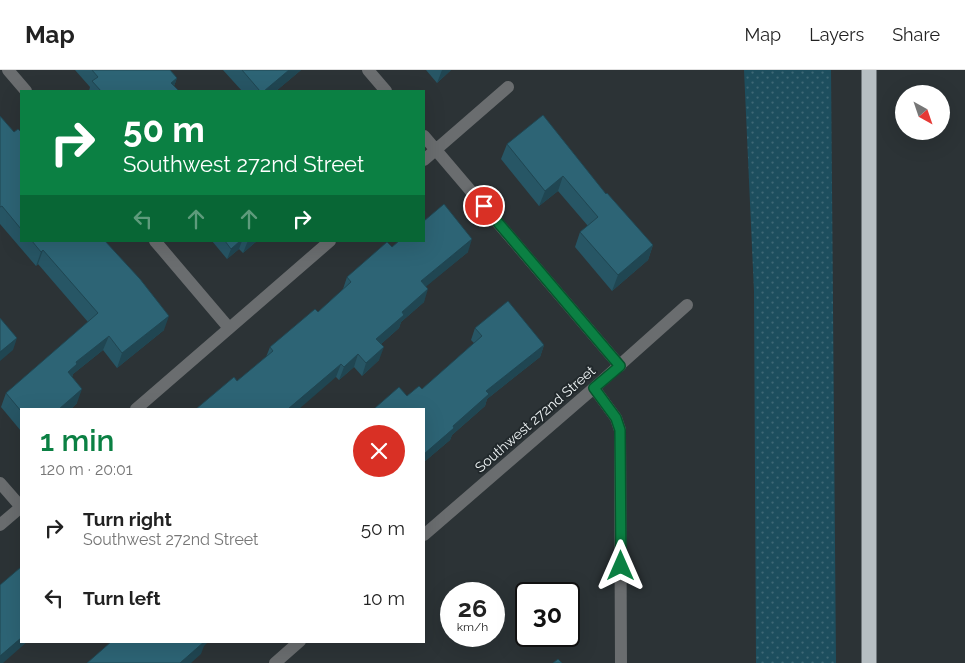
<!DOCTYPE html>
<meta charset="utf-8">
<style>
body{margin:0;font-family:Raleway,sans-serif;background:#f6f6f6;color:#222;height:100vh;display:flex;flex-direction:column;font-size:19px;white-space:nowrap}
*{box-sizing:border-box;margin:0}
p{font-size:16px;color:#767676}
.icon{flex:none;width:28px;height:28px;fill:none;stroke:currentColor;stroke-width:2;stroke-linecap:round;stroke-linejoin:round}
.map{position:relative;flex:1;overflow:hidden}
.sheet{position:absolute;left:20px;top:338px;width:405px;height:235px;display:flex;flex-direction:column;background:#fff;border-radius:0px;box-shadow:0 5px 20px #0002}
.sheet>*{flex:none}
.guide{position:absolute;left:20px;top:20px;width:405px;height:152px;border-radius:0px;box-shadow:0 5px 20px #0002;background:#0b8043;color:#fff;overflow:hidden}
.needle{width:32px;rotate:140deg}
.tools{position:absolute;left:895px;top:15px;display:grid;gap:10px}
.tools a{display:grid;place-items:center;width:55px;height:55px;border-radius:50%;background:#fff;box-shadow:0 5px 20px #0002;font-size:25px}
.speed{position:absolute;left:440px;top:512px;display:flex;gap:10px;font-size:25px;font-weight:700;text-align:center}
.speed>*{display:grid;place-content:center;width:65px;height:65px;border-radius:50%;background:#fff;box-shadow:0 5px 20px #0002;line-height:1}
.speed small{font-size:12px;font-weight:400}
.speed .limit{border:2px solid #111;border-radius:8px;background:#fff;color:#111}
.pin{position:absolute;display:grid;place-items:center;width:42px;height:42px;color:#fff;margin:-21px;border:2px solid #fff;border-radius:50%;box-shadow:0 1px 5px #0007}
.me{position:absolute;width:55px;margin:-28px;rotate:0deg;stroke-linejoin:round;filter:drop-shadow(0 0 4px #0008)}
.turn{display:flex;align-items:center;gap:18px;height:105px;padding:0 20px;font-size:22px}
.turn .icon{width:65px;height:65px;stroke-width:2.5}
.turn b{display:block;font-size:35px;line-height:42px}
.lanes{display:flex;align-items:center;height:48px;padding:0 20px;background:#0003;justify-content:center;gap:25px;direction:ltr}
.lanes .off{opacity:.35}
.round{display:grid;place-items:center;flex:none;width:52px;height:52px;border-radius:26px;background:#f6f6f6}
.summary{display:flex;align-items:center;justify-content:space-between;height:85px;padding:0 20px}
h1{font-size:30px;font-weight:600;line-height:38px;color:#0b8043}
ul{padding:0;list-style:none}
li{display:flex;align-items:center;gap:15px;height:70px;padding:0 20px}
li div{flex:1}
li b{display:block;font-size:19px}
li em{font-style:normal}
header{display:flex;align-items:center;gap:30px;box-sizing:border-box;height:70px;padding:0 25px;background:#fff;border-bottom:1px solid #e0e0e0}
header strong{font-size:24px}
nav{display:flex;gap:28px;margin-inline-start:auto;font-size:18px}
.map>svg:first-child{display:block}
</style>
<header>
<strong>Map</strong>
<nav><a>Map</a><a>Layers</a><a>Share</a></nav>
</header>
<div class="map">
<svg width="965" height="593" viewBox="0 0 965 593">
<defs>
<pattern id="grass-dots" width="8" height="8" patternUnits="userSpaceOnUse" patternTransform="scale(1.25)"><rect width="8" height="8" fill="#1d4e5e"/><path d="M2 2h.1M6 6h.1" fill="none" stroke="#3e6876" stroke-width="1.8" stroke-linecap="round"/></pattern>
</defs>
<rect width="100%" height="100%" fill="#2c3336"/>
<!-- grass -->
<path fill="url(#grass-dots)" d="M744,0H831L836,593H756L754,221Z"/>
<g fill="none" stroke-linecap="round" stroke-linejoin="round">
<!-- minor -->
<path stroke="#6a6d6f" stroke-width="12" d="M8,0L26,21
M368,0L386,21
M424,66L620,296
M424,90L508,17
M155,171L229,258
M594,318L616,348L620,360L621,593
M136,339L330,171
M0,413L21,437
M0,455L21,437
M424,465L594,318L687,235
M275,593L300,571"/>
<!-- motorway -->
<path stroke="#b6bec2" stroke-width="15" d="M869,593V0"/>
</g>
<!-- wall -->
<path fill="#275665" d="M75,0H170L177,8L174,16L179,21H89L90,17Z
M223,0H301L276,21H242Z
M426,0H451L437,13Z
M0,46L14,62H21V171H105L164,260L117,298L103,280L73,304L72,307L77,333L71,339H21V361L1,337L6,323L88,252L38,194L36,196L0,154Z
M507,74L606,124L653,175L648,190L612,221L575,177L580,162L588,156L558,121L539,136L501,89Z
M212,171H257L243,183L239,179L227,189Z
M392,177L468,182L426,216L424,232L401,252L399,258L381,274L379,290L362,306L354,297L339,310L336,307L237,311L266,287L270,277L318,242L343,219L347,207Z
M475,258L544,275L540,287L487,329L485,336L452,365L450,370L424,392V339H375V338L422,319L474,273L471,270Z"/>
<!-- shaded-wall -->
<path fill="#204652" d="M289,0H301L276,21H264Z
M442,0H451L437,13Z
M177,8L172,21L171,13Z
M563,106L558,121L539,136L545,121Z
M472,169L468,182L417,224L421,211Z
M240,171H242L239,179L227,189L231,179Z
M248,171H257L243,183L247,173Z
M653,175L648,190L612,221L618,205Z
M43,180L38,194L36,196L41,182Z
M428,219L424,232L401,252L399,258L372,282L376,269L402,242Z
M169,246L164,260L117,298L122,283Z
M109,266L103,280L73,304L72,308L68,302L76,292Z
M17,268L13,280L0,291V282Z
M544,275L540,287L487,329L485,336L452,365L450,370L424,392V384L453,356L486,321Z
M384,277L379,290L362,306L366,293Z
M358,284L354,297L339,310L344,297Z
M341,294L336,307L299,339H288Z
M82,319L77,333L71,339H59Z
M21,568V571H28L3,593H0V586Z
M201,571H209L204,576L201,584L191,593H180Z"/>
<!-- building -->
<path fill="#2d6475" stroke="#204652" d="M92,0H170L177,8L171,13L179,21H101L92,11L98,7Z
M242,0H289L264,21H260Z
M543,45L606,124L607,123L653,175L618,205L580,162L598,147L563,106L545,121L507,74Z
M0,46L14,62L18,59L21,62V159L2,136L0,137Z
M444,134L472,169L421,211L428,219L402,242L404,245L376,269L384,277L366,293L358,284L344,297L341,294L288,339H196L234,307L237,311L273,281L270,277L315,239L318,242L351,212L347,207L387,172L392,177L399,171H424V151Z
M32,171H105L140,209L169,246L122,283L109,266L76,292L77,294L68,302L82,319L59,339H21V341L6,323L98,243L43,180L41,182Z
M225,171H240L231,179Z
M508,231L544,275L486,321L489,324L453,356L454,358L424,384V339H376L375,338L399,317L407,326L419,316L422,319L482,266L475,258Z
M0,248L17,268L0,282Z
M21,497V568L0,586V515Z
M112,571H205L180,593H87Z
M558,589L562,593H553Z"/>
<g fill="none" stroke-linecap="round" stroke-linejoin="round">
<defs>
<path id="route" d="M484,136L620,296L594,318L616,348L620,360L621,496"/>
</defs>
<!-- route casing -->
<use href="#route" stroke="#07532c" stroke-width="12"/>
<!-- route -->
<use href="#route" stroke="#0b8043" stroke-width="9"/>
</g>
<g text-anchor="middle" stroke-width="4" stroke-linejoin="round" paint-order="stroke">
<!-- street labels -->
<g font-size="14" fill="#eff4f5" stroke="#22292c">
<text transform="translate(535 349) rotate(-41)" y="5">Southwest 272nd Street</text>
</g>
</g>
</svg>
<div class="tools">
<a><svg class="needle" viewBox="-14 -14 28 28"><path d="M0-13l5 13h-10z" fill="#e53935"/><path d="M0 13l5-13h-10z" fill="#767676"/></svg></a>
</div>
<div class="speed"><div>26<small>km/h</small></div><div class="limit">30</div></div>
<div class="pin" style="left:484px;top:136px;background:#d93025"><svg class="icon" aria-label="arrive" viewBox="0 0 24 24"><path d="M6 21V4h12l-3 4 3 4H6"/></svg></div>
<svg class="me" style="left:621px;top:496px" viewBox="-20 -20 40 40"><path d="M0-17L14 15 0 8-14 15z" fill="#0b8043" stroke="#fff" stroke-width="4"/></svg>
<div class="guide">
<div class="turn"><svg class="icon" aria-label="right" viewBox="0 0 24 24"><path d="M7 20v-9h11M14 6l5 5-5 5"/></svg><div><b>50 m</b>Southwest 272nd Street</div></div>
<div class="lanes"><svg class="icon off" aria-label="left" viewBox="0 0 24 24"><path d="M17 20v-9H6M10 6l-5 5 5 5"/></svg><svg class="icon off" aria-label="ahead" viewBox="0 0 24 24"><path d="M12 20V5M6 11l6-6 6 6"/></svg><svg class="icon off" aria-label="ahead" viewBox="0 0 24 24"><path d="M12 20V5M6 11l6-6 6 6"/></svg><svg class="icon" aria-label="right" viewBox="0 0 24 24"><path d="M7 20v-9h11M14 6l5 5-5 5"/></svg></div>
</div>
<section class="sheet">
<div class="summary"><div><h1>1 min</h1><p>120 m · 20:01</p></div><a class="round" style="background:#d93025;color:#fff"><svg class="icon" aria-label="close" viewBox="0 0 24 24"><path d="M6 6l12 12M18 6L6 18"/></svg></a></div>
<ul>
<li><svg class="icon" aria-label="right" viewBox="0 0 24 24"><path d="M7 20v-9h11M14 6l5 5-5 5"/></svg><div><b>Turn right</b><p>Southwest 272nd Street</p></div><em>50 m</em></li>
<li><svg class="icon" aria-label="left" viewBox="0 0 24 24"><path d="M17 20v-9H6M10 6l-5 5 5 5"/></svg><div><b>Turn left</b></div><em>10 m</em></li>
</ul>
</section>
</div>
